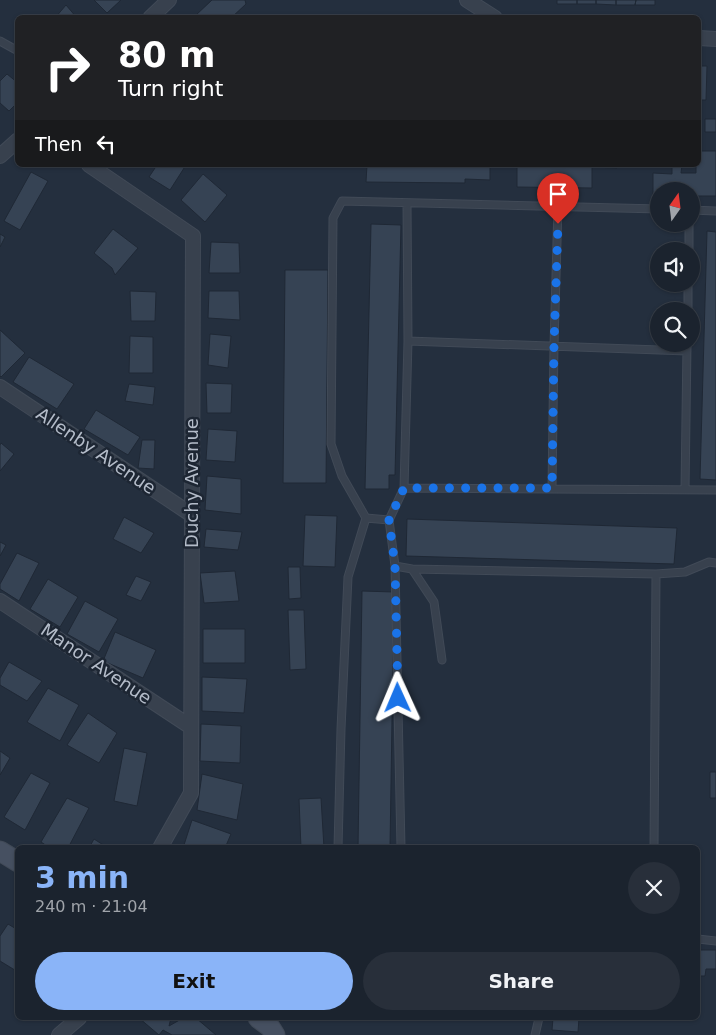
<!DOCTYPE html>
<meta charset="utf-8">
<style>
body{margin:0;font-family:"DejaVu Sans",sans-serif;background:#282f3a;color:#f1f3f6;height:100vh;display:flex;flex-direction:column;font-size:19px;white-space:nowrap}
*{box-sizing:border-box;margin:0}
p{font-size:16px;color:#a0a4aa}
.icon{flex:none;width:28px;height:28px;fill:none;stroke:currentColor;stroke-width:2;stroke-linecap:round;stroke-linejoin:round}
.map{position:relative;flex:1;overflow:hidden}
.panel{position:absolute;left:15px;top:845px;width:685px;height:175px;display:flex;flex-direction:column;background:#1b232e;border-radius:8px;box-shadow:0 1px 4px #0004,0 0 0 1px #39404a}
.panel>*{flex:none}
.hud{position:absolute;left:15px;top:15px;width:686px;height:152px;border-radius:8px;box-shadow:0 1px 4px #0004,0 0 0 1px #39404a;background:#202124;color:#fff;overflow:hidden}
.needle{width:32px;rotate:14deg}
.fabs{position:absolute;left:650px;top:182px;display:grid;gap:10px}
.fabs a{display:grid;place-items:center;width:50px;height:50px;border-radius:50%;background:#1b232e;box-shadow:0 1px 4px #0004,0 0 0 1px #39404a;font-size:25px}
.pin{position:absolute;display:grid;place-items:center;width:42px;height:42px;color:#fff;margin:-51px -21px;border-radius:50% 50% 50% 0;rotate:-45deg;box-shadow:0 0 5px #0007}
.pin .icon{rotate:45deg}
.me{position:absolute;width:55px;margin:-28px;rotate:359deg;stroke-linejoin:round;filter:drop-shadow(0 0 4px #0008)}
.turn{display:flex;align-items:center;gap:18px;height:105px;padding:0 20px;font-size:22px}
.turn .icon{width:65px;height:65px;stroke-width:2.5}
.turn b{display:block;font-size:35px;line-height:42px}
.then{display:flex;align-items:center;height:48px;padding:0 20px;background:#0003;gap:10px;font-size:19px}
.round{display:grid;place-items:center;flex:none;width:52px;height:52px;border-radius:26px;background:#282f3a}
.headline{display:flex;align-items:center;justify-content:space-between;height:85px;padding:0 20px}
h1{font-size:30px;font-weight:800;line-height:38px;color:#8ab4f8}
.action{display:flex;gap:10px;margin-top:auto;padding:10px 20px}
.action a{flex:1;height:58px;border-radius:30px;background:#8ab4f8;color:#111;font-size:20px;font-weight:800;line-height:58px;text-align:center}
.action a+a{background:#282f3a;color:#f1f3f6}
.map>svg:first-child{display:block}
</style>
<div class="map">
<svg width="716" height="1035" viewBox="0 0 716 1035">
<rect width="100%" height="100%" fill="#242f3e"/>
<!-- building -->
<path fill="#364354" stroke="#1f2835" d="M94,0H121L107,13Z
M212,0H245L246,4L231,18H199L196,15Z
M557,0H577V4H557Z
M577,0H596V4H577Z
M596,0H616V5L596,4Z
M616,0H636L635,5H616Z
M636,0H655V5H635Z
M66,5L77,18H55Z
M699,66H707L706,100H699Z
M7,74L18,83V102L9,111L0,103V81Z
M705,119H716V132H705Z
M699,151H716V196H691V191H659V195H653V173L672,174V165H682L681,173H696V165H699Z
M157,165H186L170,190L149,177Z
M367,165H490V180L465,179V183L366,182Z
M517,165H617V168L592,167V188L517,187Z
M31,172L48,181L20,230L4,221Z
M203,174L227,195L205,222L181,200Z
M371,224L401,225L395,475H389V489H365Z
M113,229L138,248L115,275L112,268L94,253Z
M707,231L716,232V480L700,479Z
M0,234L5,237L0,247Z
M211,242L239,243L240,273H209Z
M285,270H328L326,483H283Z
M130,291L156,292L155,321H131Z
M209,291H239L240,320L208,318Z
M0,330L25,353L1,377L0,376Z
M210,334L231,336L228,368L208,365Z
M130,336L153,337V373H129Z
M29,357L74,384L57,409L13,382Z
M206,383L232,384L231,413H207Z
M129,384L155,387L153,405L125,401Z
M96,410L140,437L128,455L84,429Z
M208,429L237,431L235,462L206,460Z
M142,440H155L154,469L138,468Z
M1,443L14,454L0,471V445Z
M207,476L241,479V514L205,510Z
M305,515L337,516L335,567L303,566Z
M124,517L154,533L141,553L113,539Z
M407,519L677,528L674,564L406,556Z
M206,529L242,532L238,550L204,547Z
M0,542L6,545L0,556Z
M17,553L39,563L19,601L0,589V584Z
M288,567H300L301,598L289,599Z
M235,571L239,601L204,603L200,573Z
M136,576L151,582L141,601L126,595Z
M48,579L78,597L60,627L30,609Z
M362,591L394,592L390,848H358Z
M85,601L118,619L99,652L67,634Z
M288,610H304L306,669L290,670Z
M203,629H245V663H203Z
M115,632L156,650L143,678L103,661Z
M9,662L42,681L27,701L0,685V678Z
M202,677L247,679L244,713L202,711Z
M48,688L79,705L60,741L27,722Z
M88,713L117,733L99,763L67,745Z
M201,724L241,726L240,763L200,761Z
M124,748L147,753L137,806L114,801Z
M0,751L10,758L0,775Z
M710,772H716V798H710Z
M31,773L50,783L25,830L4,817Z
M202,774L243,784L237,820L197,810Z
M67,798L89,808L68,848H50L41,842Z
M321,798L324,848H301L299,799Z
M192,820L231,834L225,848H183Z
M94,839L108,848H89Z
M8,924L18,930V972L0,961V936Z
M698,950H716V969H706L705,976H698Z
M139,1018H171L169,1026L183,1018H196L216,1035H172L163,1030L159,1035Z
M553,1018H579L578,1032L552,1030Z"/>
<g fill="none" stroke-linecap="round" stroke-linejoin="round">
<defs>
<path id="lane" d="M0,41L18,51
M691,210L716,211
M689,251V224
M688,311V284
M408,341L687,351
M404,488L408,341L407,203
M552,488L554,345L558,207
M685,490L687,344
M389,520L404,488L716,490
M395,566L412,569L434,602L442,660
M412,569L656,574
M338,848L341,729L348,577L366,518
M401,848L395,566L389,520L366,518L342,476L331,444L333,218L342,201L659,209
M654,848L656,574L685,572L709,562L716,563
M698,939L716,941
M535,1035L539,1018"/>
<path id="street" d="M467,0L495,18
M150,18L169,0
M699,38L716,39
M0,156L18,140
M89,165L193,236L191,793L160,848
M0,387L192,515
M0,601L191,727
M59,1035L79,1018"/>
<path id="secondary" d="M0,851L18,862
M258,1018L270,1027L275,1035"/>
</defs>
<!-- lane casing -->
<use href="#lane" stroke="#414a57" stroke-width="9"/>
<!-- street casing -->
<use href="#street" stroke="#414a57" stroke-width="16"/>
<!-- secondary casing -->
<use href="#secondary" stroke="#414a57" stroke-width="21"/>
<!-- lane -->
<use href="#lane" stroke="#38414e" stroke-width="7"/>
<!-- street -->
<use href="#street" stroke="#38414e" stroke-width="14"/>
<!-- secondary -->
<use href="#secondary" stroke="#465061" stroke-width="19"/>
</g>
<g fill="none" stroke-linecap="round" stroke-linejoin="round">
<!-- route -->
<path stroke="#1a73e8" stroke-width="9" stroke-dasharray="0 16.2" d="M398,698L395,566L389,520L404,488H552L554,345L558,224"/>
</g>
<g text-anchor="middle" stroke-width="5" stroke-linejoin="round" paint-order="stroke">
<!-- street labels -->
<g font-size="18" fill="#b4bcc9" stroke="#1d2633">
<text transform="translate(96 451) rotate(34)" y="6">Allenby Avenue</text>
<text transform="translate(192 483) rotate(-90)" y="6">Duchy Avenue</text>
<text transform="translate(96 664) rotate(34)" y="6">Manor Avenue</text>
</g>
</g>
</svg>
<div class="fabs">
<a><svg class="needle" viewBox="-14 -14 28 28"><path d="M0-13l5 13h-10z" fill="#e53935"/><path d="M0 13l5-13h-10z" fill="#a0a4aa"/></svg></a>
<a><svg class="icon" aria-label="sound" viewBox="0 0 24 24"><path d="M4 9h4l5-4v14l-5-4H4zM17 9q2 3 0 6"/></svg></a>
<a><svg class="icon" aria-label="search" viewBox="0 0 24 24"><circle cx="10" cy="10" r="6"/><path d="M15 15l6 6"/></svg></a>
</div>
<div class="pin" style="left:558px;top:224px;background:#d93025"><svg class="icon" aria-label="arrive" viewBox="0 0 24 24"><path d="M6 21V4h12l-3 4 3 4H6"/></svg></div>
<svg class="me" style="left:398px;top:698px" viewBox="-20 -20 40 40"><path d="M0-17L14 15 0 8-14 15z" fill="#1a73e8" stroke="#fff" stroke-width="4"/></svg>
<div class="hud">
<div class="turn"><svg class="icon" aria-label="right" viewBox="0 0 24 24"><path d="M7 20v-9h11M14 6l5 5-5 5"/></svg><div><b>80 m</b>Turn right</div></div>
<div class="then">Then<svg class="icon" aria-label="left" viewBox="0 0 24 24"><path d="M17 20v-9H6M10 6l-5 5 5 5"/></svg></div>
</div>
<section class="panel">
<div class="headline"><div><h1>3 min</h1><p>240 m · 21:04</p></div><a class="round"><svg class="icon" aria-label="close" viewBox="0 0 24 24"><path d="M6 6l12 12M18 6L6 18"/></svg></a></div>
<div class="action"><a>Exit</a><a>Share</a></div>
</section>
</div>
